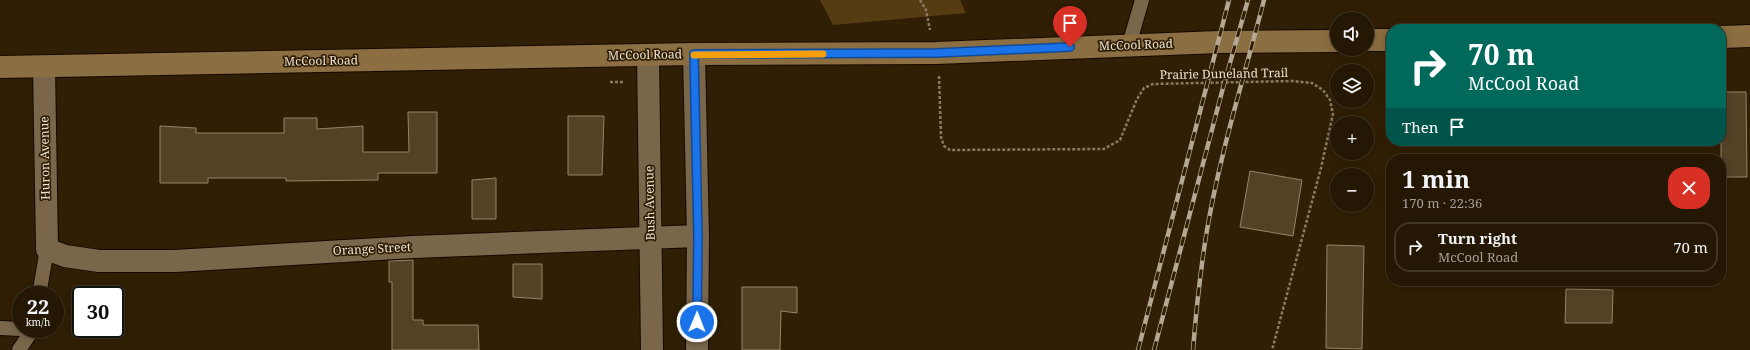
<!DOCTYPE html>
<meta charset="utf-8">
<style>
body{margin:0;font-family:"Noto Serif",serif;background:#302412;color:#f1f3f6;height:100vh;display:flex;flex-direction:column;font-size:15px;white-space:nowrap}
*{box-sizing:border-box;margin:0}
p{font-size:13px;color:#a39f9a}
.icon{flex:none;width:22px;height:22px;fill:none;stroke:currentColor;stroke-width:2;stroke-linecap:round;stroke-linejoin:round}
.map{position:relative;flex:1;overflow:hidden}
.details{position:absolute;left:1386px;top:154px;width:340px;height:132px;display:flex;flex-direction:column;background:#241703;border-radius:16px;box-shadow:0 2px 10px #0003,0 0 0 1px #413625}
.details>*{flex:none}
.top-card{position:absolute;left:1386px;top:24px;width:340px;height:122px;border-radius:16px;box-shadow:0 2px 10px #0003,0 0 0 1px #413625;background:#00695c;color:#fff;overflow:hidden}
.buttons{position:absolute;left:1330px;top:12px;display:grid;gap:8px}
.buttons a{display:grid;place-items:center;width:44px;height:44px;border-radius:50%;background:#241703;box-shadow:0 2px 10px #0003,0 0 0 1px #413625;font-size:20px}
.speed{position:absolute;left:12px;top:286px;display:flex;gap:8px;font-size:20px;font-weight:700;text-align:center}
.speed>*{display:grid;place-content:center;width:52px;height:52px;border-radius:50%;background:#241703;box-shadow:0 2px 10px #0003,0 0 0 1px #413625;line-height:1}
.speed small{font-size:10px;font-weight:400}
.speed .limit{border:2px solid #111;border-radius:6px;background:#fff;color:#111}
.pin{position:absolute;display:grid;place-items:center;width:34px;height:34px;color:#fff;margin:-41px -17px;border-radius:50% 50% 50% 0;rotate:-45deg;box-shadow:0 0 4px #0007}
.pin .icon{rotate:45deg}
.me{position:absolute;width:44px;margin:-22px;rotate:1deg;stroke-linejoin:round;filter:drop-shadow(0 0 3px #0008)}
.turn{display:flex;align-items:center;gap:14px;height:84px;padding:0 16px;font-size:18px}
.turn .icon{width:52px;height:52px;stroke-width:2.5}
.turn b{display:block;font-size:28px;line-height:34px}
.then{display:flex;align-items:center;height:38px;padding:0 16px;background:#0003;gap:8px;font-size:15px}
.round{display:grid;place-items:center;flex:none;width:42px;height:42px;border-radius:16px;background:#302412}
.summary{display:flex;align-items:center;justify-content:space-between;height:68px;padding:0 16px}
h1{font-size:24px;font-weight:700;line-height:30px}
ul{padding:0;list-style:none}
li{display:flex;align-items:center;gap:12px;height:50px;margin:0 8px 6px;padding:0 8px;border:2px solid #413625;border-radius:16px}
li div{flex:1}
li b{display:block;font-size:15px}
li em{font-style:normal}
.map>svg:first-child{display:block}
</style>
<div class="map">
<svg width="1750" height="350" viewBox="0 0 1750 350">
<rect width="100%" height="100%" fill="#301f04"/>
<!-- green -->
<path fill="#563c12" d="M820,0H960L966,13L833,25Z"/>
<!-- building -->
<path fill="#544227" stroke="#988366" d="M1721,92H1746L1747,177H1721Z
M408,112H437V173H378V180L286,181V178H208V183H160V126L196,128V133H284V118H317V129L363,126V152H409Z
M568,116H604L602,175H568Z
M1250,171L1302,180L1293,236L1240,227Z
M496,178V219H472V180Z
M1327,245L1364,246L1362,349L1326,348Z
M413,260V320H423V325H478L479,350H392V282H389V261Z
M513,264H542V299L513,297Z
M742,287H797V313L781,311L780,350H742Z
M1566,289L1613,290L1612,323H1565Z"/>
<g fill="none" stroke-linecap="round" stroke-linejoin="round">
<defs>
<path id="lane" d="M1129,45L1142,0
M39,295L47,249
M0,328L21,329
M19,350L33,329H25"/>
<path id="street" d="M694,54L698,236L697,350
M648,55L652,350
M44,67L47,249L65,256L99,261H175L413,247L698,236"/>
<path id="secondary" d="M1721,37L1750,36
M1367,40H1391
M0,67L694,54L936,53L1219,42L1337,41"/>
</defs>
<!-- lane casing -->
<use href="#lane" stroke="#160900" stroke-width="16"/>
<!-- street casing -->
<use href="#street" stroke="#160900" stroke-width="24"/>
<!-- secondary casing -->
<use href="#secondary" stroke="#160900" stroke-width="24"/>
<!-- path -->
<path stroke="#897a65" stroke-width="2.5" stroke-dasharray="3 2" stroke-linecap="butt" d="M920,0L926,10L930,30
M939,76L941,137L944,146L950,150L1104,149L1120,140L1137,99L1144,88L1153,84L1292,81L1312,83L1323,90L1330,100L1333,114L1321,168L1272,350
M610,82H623"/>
<!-- lane -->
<use href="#lane" stroke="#7a664a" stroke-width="14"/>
<!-- street -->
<use href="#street" stroke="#7a664a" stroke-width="22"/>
<!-- secondary -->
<use href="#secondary" stroke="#8b6e41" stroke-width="22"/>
<defs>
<path id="rail" d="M1138,350L1229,0
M1154,350L1224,84L1248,0
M1193,350C1196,312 1200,274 1206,236C1219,156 1244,78 1264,0"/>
</defs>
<!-- rail casing -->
<use href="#rail" stroke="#b4a794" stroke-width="4.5"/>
<!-- rail -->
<use href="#rail" stroke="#301f04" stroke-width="3" stroke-dasharray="9" stroke-linecap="butt"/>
</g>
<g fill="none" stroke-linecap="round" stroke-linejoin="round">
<defs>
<path id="route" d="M697,322L698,236L694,54L936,53L1070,47"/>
</defs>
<!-- route casing -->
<use href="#route" stroke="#114b97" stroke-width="10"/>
<!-- route -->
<use href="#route" stroke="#1a73e8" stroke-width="7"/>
<!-- slow -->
<path stroke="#f59e0b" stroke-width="7" d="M694,55L823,54"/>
</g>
<g text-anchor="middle" stroke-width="3.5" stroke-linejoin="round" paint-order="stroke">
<!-- street labels -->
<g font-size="12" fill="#ece1d2" stroke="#301f04">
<text transform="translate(1136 45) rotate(-2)" y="4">McCool Road</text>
<text transform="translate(645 55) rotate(-1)" y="4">McCool Road</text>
<text transform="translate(321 61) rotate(-1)" y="4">McCool Road</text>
<text transform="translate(1224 74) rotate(-1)" y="4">Prairie Duneland Trail</text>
<text transform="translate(45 158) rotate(-91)" y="4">Huron Avenue</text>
<text transform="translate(650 203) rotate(-91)" y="4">Bush Avenue</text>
<text transform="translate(372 249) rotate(-3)" y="4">Orange Street</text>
</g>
</g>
</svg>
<div class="buttons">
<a><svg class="icon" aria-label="sound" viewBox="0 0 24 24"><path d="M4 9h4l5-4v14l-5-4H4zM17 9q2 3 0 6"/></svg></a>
<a><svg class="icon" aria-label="layers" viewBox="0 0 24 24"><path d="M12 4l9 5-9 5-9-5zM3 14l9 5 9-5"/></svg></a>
<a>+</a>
<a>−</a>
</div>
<div class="speed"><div>22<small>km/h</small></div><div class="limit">30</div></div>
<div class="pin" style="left:1070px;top:47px;background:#d93025"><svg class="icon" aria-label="arrive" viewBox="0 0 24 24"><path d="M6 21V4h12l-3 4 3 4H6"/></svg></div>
<svg class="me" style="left:697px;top:322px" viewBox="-20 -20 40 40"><circle r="17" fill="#1a73e8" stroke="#fff" stroke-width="3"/><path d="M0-11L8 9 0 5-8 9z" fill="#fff"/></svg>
<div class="top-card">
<div class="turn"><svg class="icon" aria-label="right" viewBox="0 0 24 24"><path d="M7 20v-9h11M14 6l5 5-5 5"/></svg><div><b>70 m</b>McCool Road</div></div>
<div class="then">Then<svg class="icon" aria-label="arrive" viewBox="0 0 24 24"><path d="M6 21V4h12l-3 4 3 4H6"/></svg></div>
</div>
<section class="details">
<div class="summary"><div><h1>1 min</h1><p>170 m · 22:36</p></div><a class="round" style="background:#d93025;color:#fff"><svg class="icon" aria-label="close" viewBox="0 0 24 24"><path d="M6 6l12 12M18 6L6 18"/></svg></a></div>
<ul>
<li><svg class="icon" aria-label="right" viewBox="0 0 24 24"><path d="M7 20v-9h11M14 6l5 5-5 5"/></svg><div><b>Turn right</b><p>McCool Road</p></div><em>70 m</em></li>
</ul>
</section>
</div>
